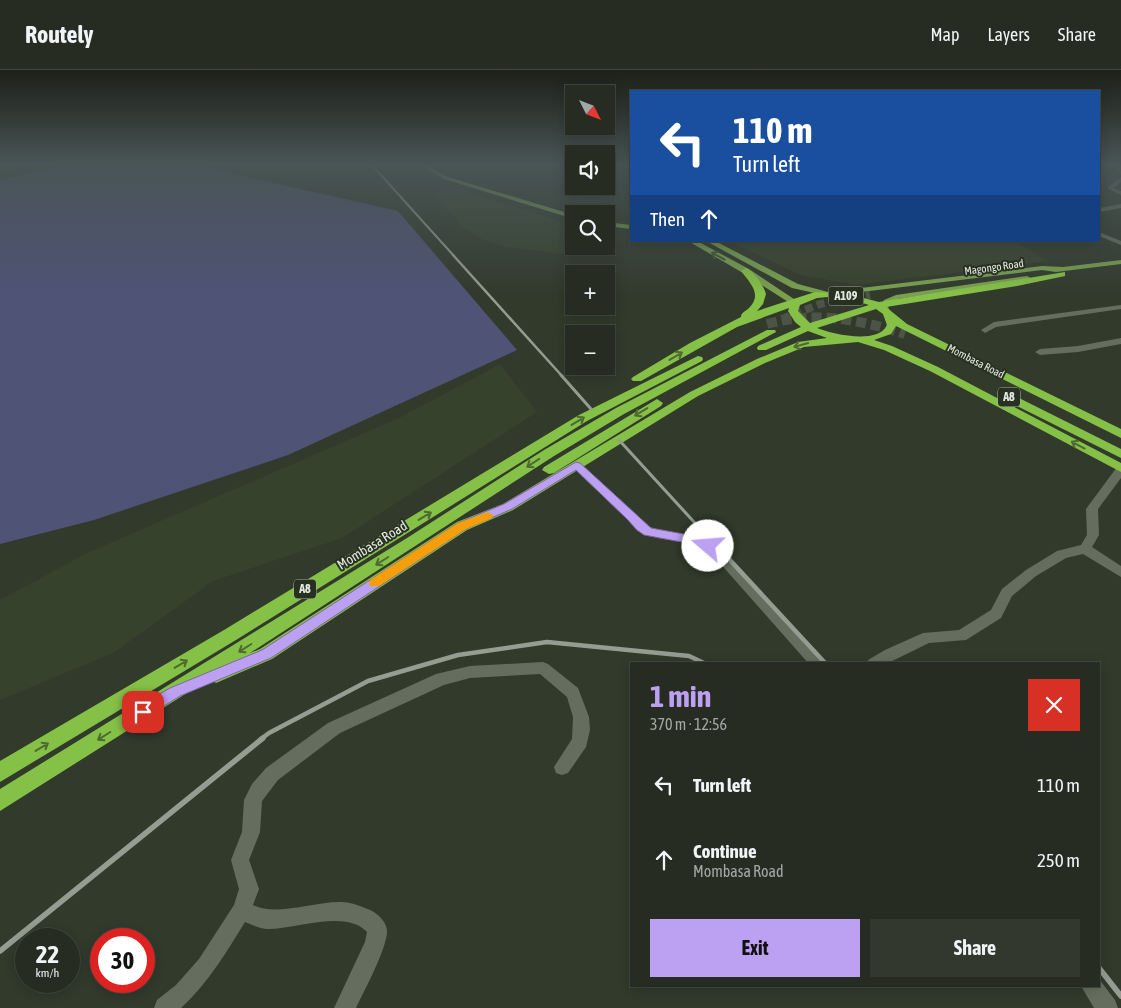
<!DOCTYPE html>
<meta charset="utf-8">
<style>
body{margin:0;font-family:"Asap Condensed",sans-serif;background:#32382e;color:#f1f3f6;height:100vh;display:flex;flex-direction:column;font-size:19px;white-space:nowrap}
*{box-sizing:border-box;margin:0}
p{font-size:16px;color:#a4a7a5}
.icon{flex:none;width:28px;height:28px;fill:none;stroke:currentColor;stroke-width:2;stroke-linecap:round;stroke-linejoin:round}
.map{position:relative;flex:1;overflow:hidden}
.side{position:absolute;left:630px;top:592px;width:470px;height:325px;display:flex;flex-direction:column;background:#262c21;border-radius:0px;box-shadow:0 2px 12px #0003,0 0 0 1px #42483f}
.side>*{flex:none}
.top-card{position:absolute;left:630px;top:20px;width:470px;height:152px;border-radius:0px;box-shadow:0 2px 12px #0003,0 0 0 1px #42483f;background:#1a4fa0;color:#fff;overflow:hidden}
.needle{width:32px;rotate:132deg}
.tools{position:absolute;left:565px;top:15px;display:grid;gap:10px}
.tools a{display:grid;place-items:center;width:50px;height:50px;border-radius:0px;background:#262c21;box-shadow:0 2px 12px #0003,0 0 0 1px #42483f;font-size:25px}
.speed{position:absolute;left:15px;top:858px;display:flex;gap:10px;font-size:25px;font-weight:700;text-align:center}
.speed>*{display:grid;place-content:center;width:65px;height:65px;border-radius:50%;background:#262c21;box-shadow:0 2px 12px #0003,0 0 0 1px #42483f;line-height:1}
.speed small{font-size:12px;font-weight:400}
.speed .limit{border:8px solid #d22;background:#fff;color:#111}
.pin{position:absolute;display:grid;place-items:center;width:42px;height:42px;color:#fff;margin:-21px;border-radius:10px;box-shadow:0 2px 8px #0006}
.me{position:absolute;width:55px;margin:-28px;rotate:288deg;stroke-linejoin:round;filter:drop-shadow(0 0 4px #0008)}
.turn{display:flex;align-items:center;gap:18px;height:105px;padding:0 20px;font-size:22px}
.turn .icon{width:65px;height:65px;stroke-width:2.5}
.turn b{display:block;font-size:35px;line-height:42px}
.then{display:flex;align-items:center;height:48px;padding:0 20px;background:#0003;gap:10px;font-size:19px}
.round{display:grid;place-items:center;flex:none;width:52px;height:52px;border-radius:0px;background:#32382e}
.summary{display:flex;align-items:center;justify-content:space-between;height:85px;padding:0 20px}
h1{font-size:30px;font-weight:700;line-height:38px;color:#bca0f2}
.action{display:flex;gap:10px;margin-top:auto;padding:10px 20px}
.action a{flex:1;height:58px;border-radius:0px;background:#bca0f2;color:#111;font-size:20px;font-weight:700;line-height:58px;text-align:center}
.action a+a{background:#32382e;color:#f1f3f6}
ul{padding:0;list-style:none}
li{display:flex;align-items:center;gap:15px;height:75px;padding:0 20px}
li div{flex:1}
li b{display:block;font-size:19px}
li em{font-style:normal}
header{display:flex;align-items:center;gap:30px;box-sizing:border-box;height:70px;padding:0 25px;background:#262c21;border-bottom:1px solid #42483f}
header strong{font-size:24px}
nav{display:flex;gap:28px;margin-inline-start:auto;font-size:18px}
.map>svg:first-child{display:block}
</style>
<header>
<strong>Routely</strong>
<nav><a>Map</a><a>Layers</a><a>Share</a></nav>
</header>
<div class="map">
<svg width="1121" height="938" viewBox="0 0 1121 938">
<rect width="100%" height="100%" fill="#323a2c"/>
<!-- built -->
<path fill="#37422d" d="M451,117L574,155V176H600L575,185L504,177L479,168L464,158L433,123Z
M729,171H1013L1049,191L857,215L800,205Z
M500,294L537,342L342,468L213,511L113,583L0,630V530L87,483L399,348Z"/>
<!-- green -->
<path fill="#4f5376" d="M69,94H190L398,141L517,280L288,385L94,450L0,474V110Z"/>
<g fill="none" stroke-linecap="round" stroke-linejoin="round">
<!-- major-tunnel -->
<path stroke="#4d5447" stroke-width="8" stroke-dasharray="8 4.5" stroke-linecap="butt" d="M782,249L820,234L870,225"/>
<!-- highway-tunnel -->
<path stroke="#4d5447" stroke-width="10" stroke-dasharray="10 5" stroke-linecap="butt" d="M767,254C815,241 858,249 905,264"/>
<!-- minor -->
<path fill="#656e5e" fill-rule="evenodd" d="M526,94H533L530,96Z
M1121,94V105L1115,100Z
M1121,107V112L1114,118L1121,121V125L1108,119V117Z
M1121,134V138L1099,142V138Z
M1099,162L1121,171V175L1099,166Z
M1121,235V239L996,257L985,263L981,260L994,252Z
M1121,268V274L1078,282L1040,285L1035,282L1040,279L1078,276Z
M576,391L580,393L635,443L645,455L659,460L689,465L718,476L825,594H809L710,482L687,473L657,468L637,461L627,449L572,397L570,395Z
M1121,396V408L1098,439L1099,465L1092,477L1121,496V507L1083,484L1066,488L1036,506L1012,526L1001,548L966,570L929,573L886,594H866L868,590L885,580L923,563L959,560L991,540L1002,519L1026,500L1057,481L1081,475L1087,465L1086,439L1117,397Z
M543,592L548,594L578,618L589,647L590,660L586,677L568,703L562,705L556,703L554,697L572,669L573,647L567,627L540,604L470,608L444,615L340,663L278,710L262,731L260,762L249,790L259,819L253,835C275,847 316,831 341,832C351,832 360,836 370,840C377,843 386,851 387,860C388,877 364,921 356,938H334L365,872L367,862C346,839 296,859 268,859C260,859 253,855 245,852C226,883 208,913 181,938H154L157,930L176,915L199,889L234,835L239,819L231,790L242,762L244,730L252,714L266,698L328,653L436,604L470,596Z
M1099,909L1115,930L1118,938H1094L1081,916H1099Z"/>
<!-- major -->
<path fill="#79a050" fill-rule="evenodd" d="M417,94H424L448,107L574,145V149L444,109Z
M606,152L631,155V159L606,156Z
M688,171H697L749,199L800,233L793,235L743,203Z
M706,171H715L798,214L828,222L1042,196L1063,197L1121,190V194L1056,202L1042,200L828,226L792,218Z
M1027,206L1031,208L1030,210L898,229L888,237L890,241L886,243H883L880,237L884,230L896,225Z"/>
<!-- highway -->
<path fill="#86c147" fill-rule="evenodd" d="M746,198C755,202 763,215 766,224L763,234L757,241L815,222L844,223L879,232L1065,202V206L1017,216L886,237L907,254L1121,359V368L896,256L891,264L874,270L892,276L938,297L1121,393V402L930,301L884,280L858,272L804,277L765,293L698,326L513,440L467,460L272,589L216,613L209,609L0,741V719L407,468L544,380L616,338L767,260H775L776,262L624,344L554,386L250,583L260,579L457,452L503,434L690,322L757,289L798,272L827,268L808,261L766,280H758L757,278L758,276L801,257L795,252L788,241L789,238L737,257L641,311H633L631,309L633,307L690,273L741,247C741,243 744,242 748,239C763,225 751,214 741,201ZM828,227L853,230L869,235L810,253L798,241L800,235L817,228ZM876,239L883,244L887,255C878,275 832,264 817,258Z
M698,286L702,287L703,289L702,291L587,351L236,570L0,712V691L224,560L579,345Z
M1009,323L1121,379V388L1005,330L1003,327L1005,324Z
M657,329L663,333L661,336L554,403L549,404L542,400L544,397Z"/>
<!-- rail-far4 -->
<path stroke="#969c91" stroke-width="2" d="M371,94L454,186"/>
<!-- rail-far3 -->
<path stroke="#969c91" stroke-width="2.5" d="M453,185L562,306"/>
<!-- rail-far2 -->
<path stroke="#969c91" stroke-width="3" d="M561,305L591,339
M619,370L705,464"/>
<!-- rail-far1 -->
<path stroke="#969c91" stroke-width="4.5" d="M704,462L826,594
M261,669L269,663L368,611L458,585L547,572L689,586L706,594"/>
<!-- rail -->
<path stroke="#969c91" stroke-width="5.5" d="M0,881L263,668
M1099,898L1121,926"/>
</g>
<!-- one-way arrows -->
<defs><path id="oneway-shaft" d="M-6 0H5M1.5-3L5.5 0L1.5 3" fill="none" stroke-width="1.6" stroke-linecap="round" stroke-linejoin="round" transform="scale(1.25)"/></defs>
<use stroke="#445732" href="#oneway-shaft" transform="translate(718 186) rotate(-151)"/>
<g stroke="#4e6a31">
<use href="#oneway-shaft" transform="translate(801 275) rotate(164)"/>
<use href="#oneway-shaft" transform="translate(676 286) rotate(-31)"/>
<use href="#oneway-shaft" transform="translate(641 342) rotate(149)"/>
<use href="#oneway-shaft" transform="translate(578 351) rotate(-31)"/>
<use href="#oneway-shaft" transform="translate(1078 375) rotate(-152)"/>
<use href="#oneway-shaft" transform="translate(533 393) rotate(147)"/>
<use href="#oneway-shaft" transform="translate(425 446) rotate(-31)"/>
<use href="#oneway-shaft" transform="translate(382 491) rotate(148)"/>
<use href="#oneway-shaft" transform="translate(245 578) rotate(148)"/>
<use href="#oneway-shaft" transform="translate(181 594) rotate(-31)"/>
<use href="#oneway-shaft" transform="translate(104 666) rotate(148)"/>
<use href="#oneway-shaft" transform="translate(42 677) rotate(-31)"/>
</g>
<!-- sky -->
<linearGradient id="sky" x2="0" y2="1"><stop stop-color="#1c2018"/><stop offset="0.42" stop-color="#495556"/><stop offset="1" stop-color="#495556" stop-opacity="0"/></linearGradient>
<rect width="1121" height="225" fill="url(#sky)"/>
<!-- route -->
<path fill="#bca0f2" stroke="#7a689d" d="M576,392L580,393L651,458L689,465L712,473L714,476L712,479L708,480L687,473L644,465L637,460L627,449L576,400L512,439L466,459L271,588L180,626L148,646L143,648L138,646L136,642L138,637L170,618L262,580L458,453L504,434Z"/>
<!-- slow -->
<path fill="#f59e0b" d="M488,442L493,445L492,448L466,459L379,516H370L369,513L370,510L458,453Z"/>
<g text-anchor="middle" stroke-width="4" stroke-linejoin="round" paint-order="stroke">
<!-- far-street labels -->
<g font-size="11" fill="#e5eae1" stroke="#283022">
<text transform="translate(994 197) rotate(-8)" y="4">Magongo Road</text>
<text transform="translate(976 291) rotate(27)" y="4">Mombasa Road</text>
</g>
<!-- shield labels -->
<g fill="#283022" stroke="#acb2a8" stroke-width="1">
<rect x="828.5" y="216.5" width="35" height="19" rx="4"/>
<rect x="998" y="317.5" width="22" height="19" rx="4"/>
<rect x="294" y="509.5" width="22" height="19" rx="4"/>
</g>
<g font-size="12" font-weight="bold" fill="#e5eae1">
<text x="846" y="230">A109</text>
<text x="1009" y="331">A8</text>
<text x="305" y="523">A8</text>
</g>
<!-- street labels -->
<g font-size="14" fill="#e5eae1" stroke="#283022">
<text transform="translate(372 475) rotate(-32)" y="5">Mombasa Road</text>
</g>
</g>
</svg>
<div class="tools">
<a><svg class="needle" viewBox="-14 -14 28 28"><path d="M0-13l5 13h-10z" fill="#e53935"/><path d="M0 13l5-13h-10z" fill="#a4a7a5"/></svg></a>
<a><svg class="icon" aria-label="sound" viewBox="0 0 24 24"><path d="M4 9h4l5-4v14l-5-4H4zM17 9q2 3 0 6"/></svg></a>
<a><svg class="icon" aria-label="search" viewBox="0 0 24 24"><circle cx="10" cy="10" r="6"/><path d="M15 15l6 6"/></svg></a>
<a>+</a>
<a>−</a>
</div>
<div class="speed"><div>22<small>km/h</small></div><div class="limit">30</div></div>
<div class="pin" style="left:143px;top:642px;background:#d93025"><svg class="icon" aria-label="arrive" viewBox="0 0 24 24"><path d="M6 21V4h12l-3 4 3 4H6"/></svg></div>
<svg class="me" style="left:708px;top:476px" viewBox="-20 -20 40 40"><circle r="19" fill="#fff"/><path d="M0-13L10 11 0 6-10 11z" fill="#bca0f2"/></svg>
<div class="top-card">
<div class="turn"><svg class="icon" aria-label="left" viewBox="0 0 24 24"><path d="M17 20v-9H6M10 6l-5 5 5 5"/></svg><div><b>110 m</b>Turn left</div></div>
<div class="then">Then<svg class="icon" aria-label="ahead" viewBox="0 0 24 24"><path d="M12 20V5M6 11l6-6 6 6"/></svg></div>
</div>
<section class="side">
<div class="summary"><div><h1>1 min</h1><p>370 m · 12:56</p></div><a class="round" style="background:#d93025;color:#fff"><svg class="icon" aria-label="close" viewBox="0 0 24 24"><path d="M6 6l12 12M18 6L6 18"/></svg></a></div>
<ul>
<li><svg class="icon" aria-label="left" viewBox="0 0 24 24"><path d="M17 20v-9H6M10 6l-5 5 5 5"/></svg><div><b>Turn left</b></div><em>110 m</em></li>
<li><svg class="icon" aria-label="ahead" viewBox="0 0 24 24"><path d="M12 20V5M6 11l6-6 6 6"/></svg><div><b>Continue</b><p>Mombasa Road</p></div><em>250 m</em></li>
</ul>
<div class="action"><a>Exit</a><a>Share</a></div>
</section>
</div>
